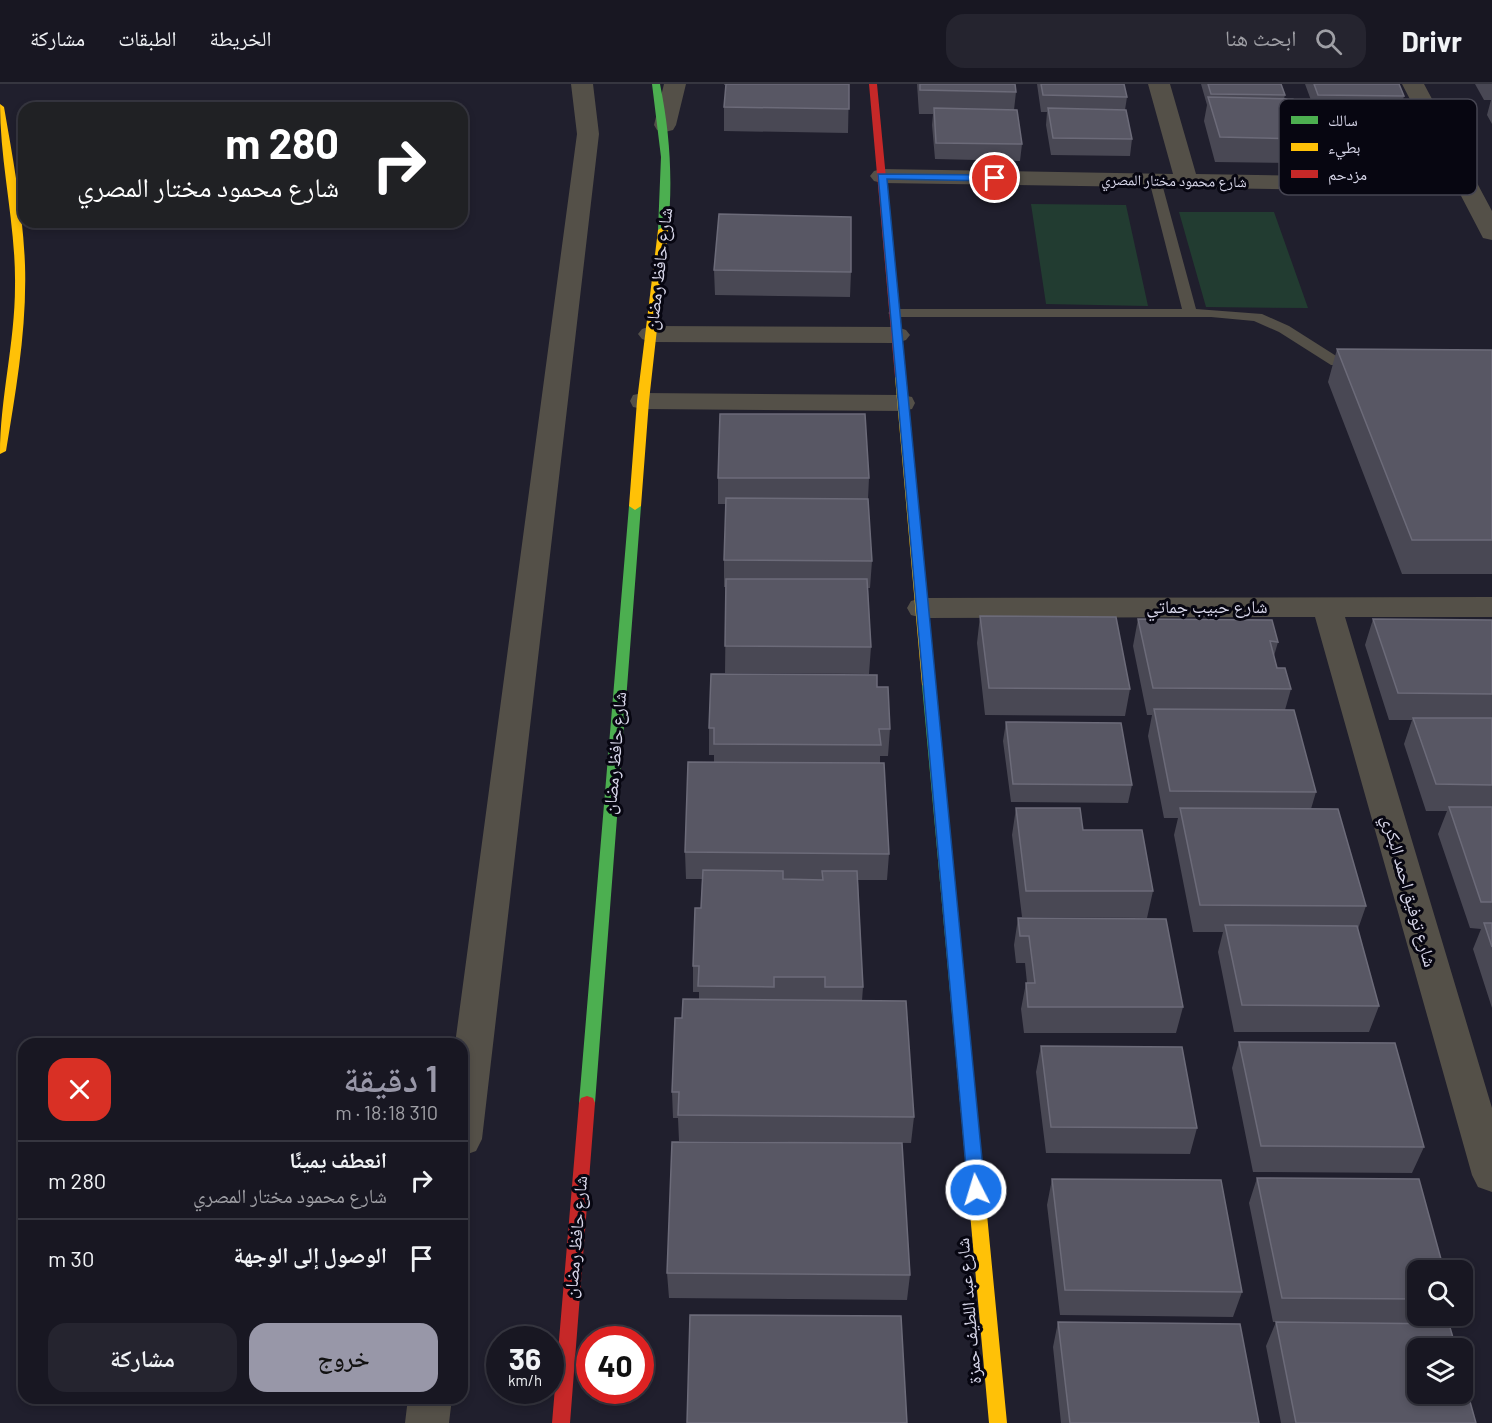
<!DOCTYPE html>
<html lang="ar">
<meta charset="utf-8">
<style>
body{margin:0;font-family:Barlow,"Noto Naskh Arabic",sans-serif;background:#25242f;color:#f1f3f6;direction:rtl;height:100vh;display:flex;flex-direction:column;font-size:22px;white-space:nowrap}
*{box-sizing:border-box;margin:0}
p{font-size:20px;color:#9f9fa5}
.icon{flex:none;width:33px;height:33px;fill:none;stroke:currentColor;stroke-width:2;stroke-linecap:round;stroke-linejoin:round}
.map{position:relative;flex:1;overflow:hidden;direction:ltr}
.details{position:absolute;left:18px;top:954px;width:450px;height:366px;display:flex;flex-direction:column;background:#181722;border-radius:18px;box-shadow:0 3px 9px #0003,0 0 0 2px #363640;direction:rtl}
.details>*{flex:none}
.banner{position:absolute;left:18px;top:18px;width:450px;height:126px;border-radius:18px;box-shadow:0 3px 9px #0003,0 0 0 2px #363640;direction:rtl;background:#202124;color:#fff;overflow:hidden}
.buttons{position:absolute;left:1407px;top:1176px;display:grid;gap:12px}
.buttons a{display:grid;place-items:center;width:66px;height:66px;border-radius:12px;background:#181722;box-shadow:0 3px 9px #0003,0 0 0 2px #363640;font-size:30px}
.speed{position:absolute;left:486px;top:1242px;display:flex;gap:12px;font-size:30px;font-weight:700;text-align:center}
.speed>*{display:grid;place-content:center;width:78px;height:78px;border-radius:50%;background:#181722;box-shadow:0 3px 9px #0003,0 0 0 2px #363640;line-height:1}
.speed small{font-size:15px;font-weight:400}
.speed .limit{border:9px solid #d22;background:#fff;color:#111}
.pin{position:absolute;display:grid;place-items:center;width:51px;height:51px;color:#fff;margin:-26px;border:3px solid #fff;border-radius:50%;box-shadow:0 2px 6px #0007}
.me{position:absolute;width:66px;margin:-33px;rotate:355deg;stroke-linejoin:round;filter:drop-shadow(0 0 4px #0008)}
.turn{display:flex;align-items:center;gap:21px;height:126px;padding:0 30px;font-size:27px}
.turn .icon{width:78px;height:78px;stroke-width:2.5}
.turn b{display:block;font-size:42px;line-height:51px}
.round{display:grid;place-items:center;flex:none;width:63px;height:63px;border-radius:18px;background:#25242f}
.headline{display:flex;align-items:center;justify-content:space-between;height:102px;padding:0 30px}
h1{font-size:36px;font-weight:600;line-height:45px;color:#9897a8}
.cta{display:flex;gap:12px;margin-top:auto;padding:12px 30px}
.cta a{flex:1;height:69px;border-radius:18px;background:#9897a8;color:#111;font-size:24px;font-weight:600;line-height:69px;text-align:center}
.cta a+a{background:#25242f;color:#f1f3f6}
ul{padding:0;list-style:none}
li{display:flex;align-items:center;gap:18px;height:78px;padding:0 30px;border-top:2px solid #363640}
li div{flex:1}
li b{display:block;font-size:22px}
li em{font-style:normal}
header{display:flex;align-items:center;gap:36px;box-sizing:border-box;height:84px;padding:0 30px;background:#181722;border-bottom:2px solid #363640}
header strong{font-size:28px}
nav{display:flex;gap:33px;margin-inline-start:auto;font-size:21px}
.search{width:420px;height:54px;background:#25242f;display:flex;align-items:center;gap:15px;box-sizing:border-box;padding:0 21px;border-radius:18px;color:#9f9fa5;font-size:22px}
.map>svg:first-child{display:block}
</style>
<header>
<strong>Drivr</strong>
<div class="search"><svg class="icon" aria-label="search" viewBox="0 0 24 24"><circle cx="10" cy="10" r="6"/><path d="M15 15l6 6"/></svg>ابحث هنا</div>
<nav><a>الخريطة</a><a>الطبقات</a><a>مشاركة</a></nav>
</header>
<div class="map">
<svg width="1492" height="1339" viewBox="0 0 1492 1339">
<rect width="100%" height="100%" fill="#201f2d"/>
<!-- green -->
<path fill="#223c31" d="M1031,120L1126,121L1148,222L1046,220Z
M1179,128H1274L1308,224L1206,223Z"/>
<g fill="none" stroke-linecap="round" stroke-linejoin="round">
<!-- lane -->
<path fill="#545048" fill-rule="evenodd" d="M1155,92L1161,96L1196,225L1262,230L1289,242L1341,275L1343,278L1341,281H1331L1279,248L1254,237L1211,233H895L888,229L895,225H1182L1149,96Z"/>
<!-- street -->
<path fill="#545048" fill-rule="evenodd" d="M571,0H593L599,50L482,1055L476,1067L462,1072V960H455L577,50Z
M664,0H686L676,41L673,46L665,48L657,46L654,41Z
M1148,0H1170L1196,90L1451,94L1402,0H1424L1492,127V156L1483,154L1459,108L882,99L874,97L870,92L874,87L882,85L1173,90Z
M651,242L897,243L906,246L910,251L906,256L897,259L651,258L642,255L638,250L642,245Z
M643,309L902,311L912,313L915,319L912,325L902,327L643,325L633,323L630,317L633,311Z
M1492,513V533H1345L1492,1024V1108L1478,1103L1472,1091L1315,533L922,534L911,531L907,524L911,517L922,514Z
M408,1314H452L449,1339H405Z"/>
<!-- fast -->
<path fill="#4caf50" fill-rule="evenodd" d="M652,0H660C670,49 673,96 668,146L663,149L658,146L661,73Z
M635,418L641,422L595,1019L593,1024L587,1026L581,1024L579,1019L629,422Z
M929,597L936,601L972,974L970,979L964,980L958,979L956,974L922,601Z"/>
<!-- slow -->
<path fill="#ffc107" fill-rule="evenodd" d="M0,20L4,23C13,75 23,128 25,181C27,244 16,306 6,367L0,370C0,314 15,259 15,202C16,141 0,81 0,20Z
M663,143L668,146L649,317L641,422L635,426L629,422L637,317L658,146Z
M900,290L905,293L936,601L929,605L922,601L895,293Z
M964,968L970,969L972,974L1007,1339H989L956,974L958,969Z"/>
<!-- jam -->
<path fill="#c62828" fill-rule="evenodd" d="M869,0H877L905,293L900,296L895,293Z
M587,1012L593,1014L595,1019L570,1339H552L579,1019L581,1014Z"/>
</g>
<!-- wall -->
<path fill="#494854" d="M724,0H849L848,49L724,47V23L726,1H724Z
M917,0H1015L1016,8L1014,26L1022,60L1020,77L935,75L932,41L933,30H919Z
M1037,0H1124L1127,13L1125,26L1132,55L1130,72L1051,71L1046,41L1047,28H1041Z
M1201,0H1281L1285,11L1284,15L1308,55L1302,79L1215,78L1204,37L1207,21Z
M1305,0H1399L1404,12L1402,20L1430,55L1424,79L1324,78L1311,42L1315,27Z
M1475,0H1492V40L1487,31L1491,16H1484Z
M714,186L851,188L850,213L715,211Z
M1337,265L1492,266V490H1402L1328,298Z
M718,394H869L868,415L872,477L870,504H868L871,563L869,590L725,589L726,503H724V476L726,420H718Z
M980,532L1130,605L1125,632L985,631L977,559Z
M1138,535L1278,558L1274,572L1277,584L1291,605L1285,626L1316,708L1311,725L1366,822L1358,845L1379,922L1369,948H1234L1218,868L1223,848H1193L1174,751L1178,734H1164L1148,652L1152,631H1147L1133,562Z
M1373,535L1492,536V924L1473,865L1481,845L1470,844L1438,750L1447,727H1426L1404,660L1412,636H1389L1365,561Z
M877,603L890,645L888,672H880V679L889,770L887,796H858L863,903L862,917L914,1033L911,1059L679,1057L678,1034H673L672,1008L682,934L699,916V908H693V882L701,824L702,795H686L685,768L714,678V671H709V644Z
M1006,638L1132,701L1128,719L1011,718L1003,657Z
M1016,724L1083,746L1153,807L1147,834L1022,833L1012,751Z
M1018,834L1183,923L1176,949H1024L1021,925L1026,899H1027L1025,879H1016L1014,861Z
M1239,958L1424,1063L1412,1089L1253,1088L1232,984Z
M1041,962L1197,1044L1190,1070L1046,1069L1036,988Z
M1257,1094L1418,1186V1232H1444L1440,1240L1476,1339H1281L1266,1262L1276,1238H1273L1249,1119Z
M1052,1095L1242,1208L1233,1233L1060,1231L1047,1121Z
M667,1189L910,1191L907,1216L669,1214Z
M1058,1238L1259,1339H1061L1053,1263Z"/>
<!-- building -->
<path fill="#585764" stroke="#6c6b79" stroke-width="1.5" d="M726,0H849V25L724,23Z
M920,0H1015L1016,8L920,6Z
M1041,0H1124L1127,13L1043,11Z
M1208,0H1281L1285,11L1211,10Z
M1314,0H1399L1404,12L1318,11Z
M1208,13L1293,15L1308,55L1220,53Z
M934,24L1017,26L1022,60L936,59Z
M1048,24L1126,26L1132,55L1053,54Z
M719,130L851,133V188L714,186Z
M1337,265L1492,266V456H1412Z
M720,330H865L869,394H718Z
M726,414L868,415L872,477L724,476Z
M726,495H867L871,563L725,562Z
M980,532L1116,533L1130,605L989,604Z
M1138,535L1272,536L1278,558L1270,557L1277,584H1285L1291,605L1153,604Z
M1373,535L1492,536V610L1398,609Z
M711,590L877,591V603H888L890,645H879L881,661L714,660V644H709Z
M1154,625L1294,626L1316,708L1170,707Z
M1413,634H1492V701L1436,700Z
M1006,638L1121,639L1132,701L1013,700Z
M688,678L884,679L889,770L685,768Z
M1449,723H1492V818H1481Z
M1016,724H1080L1083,746H1142L1153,807H1026Z
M1180,724L1338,725L1366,822L1200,821Z
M703,786L783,787V795L823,796L822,787H857L863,903H825V893H774V903L698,902L699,882H693L695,824H701Z
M1018,834L1166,835L1183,923H1028L1026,899H1035L1029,852H1020Z
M1484,839H1492V863Z
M1225,841L1357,842L1379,922L1242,921Z
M683,915L906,917L914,1033L678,1031L679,1008H672L675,934H682Z
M1239,958L1395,959L1424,1063L1261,1062Z
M1041,962L1182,963L1197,1044L1051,1043Z
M672,1058L902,1059L910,1191L667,1189Z
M1257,1094L1419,1095L1444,1186H1418V1215L1282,1214Z
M1052,1095L1221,1096L1242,1208L1065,1206Z
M690,1231L901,1232L907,1339H687Z
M1058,1238L1240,1240L1259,1339H1070Z
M1276,1238L1449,1240L1456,1264H1418V1310H1462V1289L1476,1339H1296Z"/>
<!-- route -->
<path fill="#1a73e8" stroke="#114b97" stroke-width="1.5" d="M878,90L995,91L1000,94L995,97L887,95L985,1106L982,1111L976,1113L970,1111L968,1106Z"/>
<g text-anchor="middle" stroke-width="6" stroke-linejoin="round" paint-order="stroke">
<!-- far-street labels -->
<g font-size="15" fill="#d8d7ea" stroke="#070611">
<text transform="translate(1174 97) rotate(1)" y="5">شارع محمود مختار المصري</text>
</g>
<!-- street labels -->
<g font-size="18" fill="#d8d7ea" stroke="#070611">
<text transform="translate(659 185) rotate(-83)" y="6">شارع حافظ رمضان</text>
<text x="1207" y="529">شارع حبيب جماتي</text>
<text transform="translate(615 669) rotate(-85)" y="6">شارع حافظ رمضان</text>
<text transform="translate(1409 807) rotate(74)" y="6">شارع توفيق احمد البكري</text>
<text transform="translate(576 1153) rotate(-85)" y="6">شارع حافظ رمضان</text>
<text transform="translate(969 1227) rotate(-95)" y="6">شارع عبد اللطيف حمزة</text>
</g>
</g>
<!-- legend -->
<rect x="1279" y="15" width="198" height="96" rx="9" fill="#070611" stroke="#464552" stroke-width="1.5"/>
<rect x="1291" y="32" width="27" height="8" fill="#4caf50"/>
<rect x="1291" y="59" width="27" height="8" fill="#ffc107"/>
<rect x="1291" y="86" width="27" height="8" fill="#c62828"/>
<g font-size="16" fill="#d8d7ea">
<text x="1328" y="42">سالك</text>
<text x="1328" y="69">بطيء</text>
<text x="1328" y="96">مزدحم</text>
</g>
</svg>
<div class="buttons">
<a><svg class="icon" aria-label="search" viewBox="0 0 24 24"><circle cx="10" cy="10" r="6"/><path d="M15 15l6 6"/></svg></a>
<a><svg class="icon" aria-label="layers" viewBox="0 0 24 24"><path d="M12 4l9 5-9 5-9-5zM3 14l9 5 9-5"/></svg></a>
</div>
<div class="speed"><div>36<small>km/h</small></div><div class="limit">40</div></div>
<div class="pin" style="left:995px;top:94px;background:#d93025"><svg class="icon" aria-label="arrive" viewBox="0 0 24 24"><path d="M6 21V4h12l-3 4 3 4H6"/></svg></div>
<svg class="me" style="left:976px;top:1106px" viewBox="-20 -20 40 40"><circle r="17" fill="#1a73e8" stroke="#fff" stroke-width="3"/><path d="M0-11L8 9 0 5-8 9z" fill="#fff"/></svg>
<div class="banner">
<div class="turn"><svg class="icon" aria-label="right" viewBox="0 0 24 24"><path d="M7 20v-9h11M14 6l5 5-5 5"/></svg><div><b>280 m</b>شارع محمود مختار المصري</div></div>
</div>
<section class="details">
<div class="headline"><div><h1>1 دقيقة</h1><p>310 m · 18:18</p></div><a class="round" style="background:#d93025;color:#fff"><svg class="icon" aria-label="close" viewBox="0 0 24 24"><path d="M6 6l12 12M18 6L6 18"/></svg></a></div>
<ul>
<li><svg class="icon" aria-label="right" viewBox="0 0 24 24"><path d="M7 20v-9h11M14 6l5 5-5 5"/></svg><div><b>انعطف يمينًا</b><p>شارع محمود مختار المصري</p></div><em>280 m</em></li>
<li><svg class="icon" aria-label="arrive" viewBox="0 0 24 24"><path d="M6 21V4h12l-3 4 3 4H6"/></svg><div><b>الوصول إلى الوجهة</b></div><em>30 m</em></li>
</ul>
<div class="cta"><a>خروج</a><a>مشاركة</a></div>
</section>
</div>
